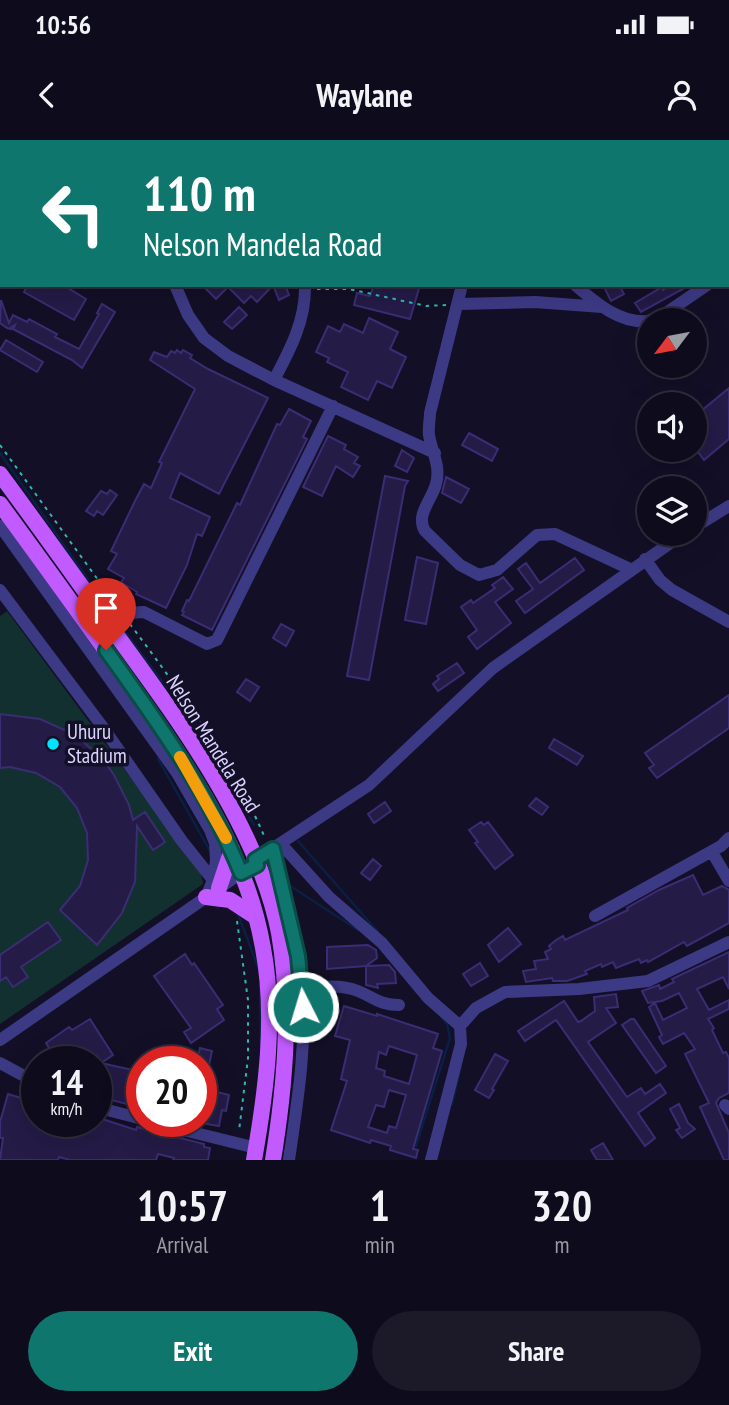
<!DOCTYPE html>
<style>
body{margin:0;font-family:"PT Sans Narrow",sans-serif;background:#1c1929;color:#f1f3f6;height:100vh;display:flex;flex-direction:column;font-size:26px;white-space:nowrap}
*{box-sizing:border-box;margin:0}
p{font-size:23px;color:#9b9ba3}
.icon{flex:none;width:38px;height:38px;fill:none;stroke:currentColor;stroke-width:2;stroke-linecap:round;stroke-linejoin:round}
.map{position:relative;height:1020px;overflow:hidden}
.drawer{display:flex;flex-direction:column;background:#0e0b1c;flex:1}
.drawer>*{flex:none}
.hud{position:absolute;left:0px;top:0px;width:730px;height:147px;box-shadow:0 7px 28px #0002,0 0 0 2px #2e2b3b;background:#0f766e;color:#fff;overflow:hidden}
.needle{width:46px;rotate:238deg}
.controls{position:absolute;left:637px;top:168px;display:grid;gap:14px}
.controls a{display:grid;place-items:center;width:70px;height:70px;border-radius:50%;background:#0e0b1c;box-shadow:0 7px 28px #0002,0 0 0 2px #2e2b3b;font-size:35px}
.speed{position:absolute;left:21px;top:906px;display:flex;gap:14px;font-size:35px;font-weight:700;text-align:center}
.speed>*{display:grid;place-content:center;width:91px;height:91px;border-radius:50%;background:#0e0b1c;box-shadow:0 7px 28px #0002,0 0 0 2px #2e2b3b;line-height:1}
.speed small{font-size:18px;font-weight:400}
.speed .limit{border:10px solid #d22;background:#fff;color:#111}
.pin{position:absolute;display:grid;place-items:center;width:60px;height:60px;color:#fff;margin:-72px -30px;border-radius:50% 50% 50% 0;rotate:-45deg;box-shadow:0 0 7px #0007}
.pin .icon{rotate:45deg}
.me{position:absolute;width:77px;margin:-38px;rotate:355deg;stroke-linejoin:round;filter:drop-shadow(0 0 5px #0008)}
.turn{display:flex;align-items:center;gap:24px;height:147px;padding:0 28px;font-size:32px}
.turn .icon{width:91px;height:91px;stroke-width:2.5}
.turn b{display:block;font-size:49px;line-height:60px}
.eta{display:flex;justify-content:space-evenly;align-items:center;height:119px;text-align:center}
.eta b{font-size:42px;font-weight:700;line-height:49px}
.primary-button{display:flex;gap:14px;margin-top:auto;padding:14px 28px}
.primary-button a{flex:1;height:80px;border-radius:42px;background:#0f766e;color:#fff;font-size:28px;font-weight:700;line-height:80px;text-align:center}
.primary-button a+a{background:#1c1929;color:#f1f3f6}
.status{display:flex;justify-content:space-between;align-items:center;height:49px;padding:0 35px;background:#0e0b1c;direction:ltr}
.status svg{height:19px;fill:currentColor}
header{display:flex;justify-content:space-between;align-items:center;height:91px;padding:0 28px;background:#0e0b1c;font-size:32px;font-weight:700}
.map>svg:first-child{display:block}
</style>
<div class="status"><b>10:56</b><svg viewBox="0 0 49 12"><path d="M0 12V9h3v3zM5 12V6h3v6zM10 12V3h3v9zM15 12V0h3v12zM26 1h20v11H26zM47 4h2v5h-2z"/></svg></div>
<header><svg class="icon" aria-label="back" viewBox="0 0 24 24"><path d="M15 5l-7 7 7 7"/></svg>Waylane<svg class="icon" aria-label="person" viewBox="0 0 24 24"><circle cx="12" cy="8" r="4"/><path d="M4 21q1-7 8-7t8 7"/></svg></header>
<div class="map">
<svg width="729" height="1020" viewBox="0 0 729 1020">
<rect width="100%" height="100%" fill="#130f26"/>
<!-- green -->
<path fill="#12302f" d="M7,471L201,733L203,744L0,884V476Z"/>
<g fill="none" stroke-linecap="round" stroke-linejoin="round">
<!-- stream -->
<path stroke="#0a1f44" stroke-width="2.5" d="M0,313L114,477
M120,485L197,588L254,685
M160,617L158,619L210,711
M298,701L378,792
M287,744L358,790
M238,774L259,830
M260,844L261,904
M452,964L461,926
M416,1006L450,898L447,884L441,877"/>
</g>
<!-- building -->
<path fill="#241b47" stroke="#3b2d73" stroke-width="2" fill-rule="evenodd" d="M28,145H63L86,159L74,180L24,152Z
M202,145H285L289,155L279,160L273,145L257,162L251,156L244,163L228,147L216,159Z
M374,145H420L410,179L354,165L357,153L370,156Z
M603,145H619L624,154L611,161Z
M671,145H690L641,172L635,163L662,147L663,150Z
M1,160L9,183L13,175L27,182L29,179L57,194L55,197L79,209L99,174L97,173L102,164L115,172L82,228L72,220L13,189L15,185L11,187V189L7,188L0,183Z
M239,167L247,175L232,189L224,182Z
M369,178L398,192L390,209L406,217L392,248L377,241L368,260L341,247L348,232L327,222L329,218L316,212L328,186L340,192L344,184L363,193Z
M6,200L43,222L37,232L0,210Z
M177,210L181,213L183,210L192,215L190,218L208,229L268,258L219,354L180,333L170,358L210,377L202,396L197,394L187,425L166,468L136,454L137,452L121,442L124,438L108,429L117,414L111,411L135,361L144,344L151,348L162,323L159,322L195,249L150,220L154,212L167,217L171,211L175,213Z
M729,248V299L704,320L695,308V276Z
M289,269L311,281L303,297L307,299L212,490L182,475L184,472L182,471L187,460L189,461L237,363L240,365L277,284L280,285Z
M469,293L498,309L492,321L462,305Z
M328,296L346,305L344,309L358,317L354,323L360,326L353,337L336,326L322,356L303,347Z
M402,310L414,318L407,332L395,326Z
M385,336L408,341L405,346L369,540L347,536Z
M446,337L469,349L461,363L442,353Z
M110,350L117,355L103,375L97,371L94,376L86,371L101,351L107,354Z
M417,417L438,423L426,484L405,480Z
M575,418L584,430L525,473L516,461L533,449L518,429L526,423L540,443Z
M503,437L513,449L495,462L511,483L477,509L468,497L477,490L461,467L471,460L473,463L495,448L492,445Z
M281,484L294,491L286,506L273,498Z
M457,523L464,533L438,551L433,544L439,539L437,536Z
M246,539L259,547L250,561L237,552Z
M729,555V588L657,638L649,628L654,625L645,613Z
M0,574L40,579L76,595L104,621L114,635L129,665L133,680L145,672L165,702L153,710L137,686L135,742L122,773L97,805L60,770L80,746L88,720L87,693L77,668L60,647L36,633L10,627L0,628Z
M554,599L583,616L577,625L549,608Z
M536,658L548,667L542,675L529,666Z
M385,662L391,671L374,683L368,674Z
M481,682L484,685L488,682L513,715L495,729L475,703L478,702L469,690Z
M373,719L381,726L370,740L361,733Z
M693,735L703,755L722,746L729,750V783L687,806L684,802L648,822L647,820L641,823L639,819L616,828L613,822L602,827L601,824L585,831L587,834L567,841H553L552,838L526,842L523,831L536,829L534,821L548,819L545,812L551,809L549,806L556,800L563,796L565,800L628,770L627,768L659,750Z
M48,782L61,800L21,827L28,837L13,847L6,837L0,841V815Z
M508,788L521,804L499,822L488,805Z
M368,805L376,810L377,818L366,826L389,825L395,832L396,843L377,844L378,848L366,845V826L327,829V807Z
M729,812V849L723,837L697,849L709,870L729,860V869L708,879L714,888L712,890L723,913L726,912L729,918V953L719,958L716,963L729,993V1020H724L700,967L709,963L685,914L695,909L684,893L663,904L659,897L662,895L649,867L655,863L663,880L687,868L679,853L662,861L648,863L642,851L659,845L660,849L674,842L672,839Z
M185,814L192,825L194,823L223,865L217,869L224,880L191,903L184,892L191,888L154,836Z
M480,823L488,836L471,846L463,834Z
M616,854L618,867L606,868L616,883L588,902L627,957L641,948L645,954L660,944L666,953L638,973L655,998L645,1006L556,880L525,901L518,891L564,861L578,882L581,881L595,871L594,857Z
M344,866L377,876V874L438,894L433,908L442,911L413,1009L418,1010L416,1018L390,1010L391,1006L371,1000L370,1003L331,990L347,941L341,939L350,900L335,896ZM389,906L417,915L409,944L384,936L385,931L376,928L379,912L386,915ZM389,950L406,955L396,988L389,986L387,993L368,987L376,965L384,967Z
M90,879L113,915L101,923L142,932V968L96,956V922H66L64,920L60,922H35L51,911L46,903L69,887L72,890Z
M631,879H634L666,926L656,933L622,885Z
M200,908L212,911L208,930L201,928V922H197Z
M495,914L508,921L492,949L494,950L489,958L475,950Z
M23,948L37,952V982H96V977L136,990L137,987L204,1004V1007L210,1008L208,1020H173L174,1018L158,1014L156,1020H70L59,1017L58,1020H0L3,998H0V982L8,954L21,958Z
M201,948L229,955L226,971L222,970L219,986L201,983Z
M679,964L688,983L695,989L682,998L676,990L680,988L670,969Z
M603,1003L613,1020H597L591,1010Z"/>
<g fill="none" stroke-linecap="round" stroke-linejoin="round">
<!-- path -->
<path stroke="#2fb8b0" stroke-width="2" stroke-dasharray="3.5 5" stroke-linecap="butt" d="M317,149H349L426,166L446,165
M0,305L117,466
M130,484C180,551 232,621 265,698
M237,781L248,860V918L239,991"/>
<!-- minor -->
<path stroke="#3d3a85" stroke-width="12" d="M121,0L122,2
M360,0L361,2
M673,0L675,2
M486,2L487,0
M728,131H729
M175,145L188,175L204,198L228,216L274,240L435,313
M462,145L430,273C430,280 428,288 429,295C432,313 441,326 436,344C432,360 415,375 425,391L460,425L479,435L497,430L537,395L555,394L630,429
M575,145C596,163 620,184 649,181
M459,164L535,162L602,167
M650,180L666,173L707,145
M274,240C290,210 306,180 305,145
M0,386L177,633L210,690L215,703L216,721L213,740L206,757
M695,387L729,366
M645,419L660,440L672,450L729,482
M0,450L102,586L182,701L213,740
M110,485C121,477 129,472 144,472L207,504L217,500L333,266
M281,704L329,757L382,803L428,858L460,886
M273,709C284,755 299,803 302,850C307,907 297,964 289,1020
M712,712L729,741
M255,720L369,645L493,528L683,394
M595,776L721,706L729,698
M302,850C320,846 340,844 358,851C375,858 380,865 399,865
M0,900L241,733L257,725
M0,923L37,943
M725,965L729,969
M96,967L142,979
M151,982L256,1008
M431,1020L461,904L460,886L476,868L505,852L579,849L648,841L729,802"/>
<!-- major -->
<path stroke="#c25bff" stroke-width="16" d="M0,334C40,388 79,443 118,497C180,582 259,689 279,793C292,868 285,946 273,1020
M0,364C39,417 77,470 115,523C177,609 245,702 263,808C276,877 266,952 254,1020
M219,748L232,709
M206,757L230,760L256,777"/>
</g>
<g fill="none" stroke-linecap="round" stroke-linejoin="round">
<defs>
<path id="route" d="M106,510C157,581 208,652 241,733L257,725L255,720L273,709L298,816L303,867"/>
</defs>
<!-- route casing -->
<use href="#route" stroke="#0a4d48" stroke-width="18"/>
<!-- route -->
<use href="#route" stroke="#0f766e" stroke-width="12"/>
<!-- slow -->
<path stroke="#f59e0b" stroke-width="12" d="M180,617L226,698"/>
</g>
<!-- markers -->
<circle fill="#00e5ff" stroke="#130f26" stroke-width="2.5" cx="53" cy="604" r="7"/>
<g text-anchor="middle" stroke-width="7" stroke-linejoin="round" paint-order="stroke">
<!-- poi labels -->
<g font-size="21" fill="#d9d4ff" stroke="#130f26" text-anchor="start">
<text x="67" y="599">Uhuru<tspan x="67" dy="24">Stadium</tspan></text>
</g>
<!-- street labels -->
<g font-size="21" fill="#d9d4ff" stroke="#130f26">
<text transform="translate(213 604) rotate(58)" y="7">Nelson Mandela Road</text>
</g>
</g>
</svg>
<div class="controls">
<a><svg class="needle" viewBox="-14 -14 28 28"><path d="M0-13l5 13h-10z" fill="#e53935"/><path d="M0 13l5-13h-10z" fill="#9b9ba3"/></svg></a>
<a><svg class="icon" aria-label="sound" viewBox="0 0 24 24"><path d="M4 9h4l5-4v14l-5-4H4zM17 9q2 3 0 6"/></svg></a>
<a><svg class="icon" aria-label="layers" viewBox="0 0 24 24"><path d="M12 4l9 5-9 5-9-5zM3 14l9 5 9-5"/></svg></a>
</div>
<div class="speed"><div>14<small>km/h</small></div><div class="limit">20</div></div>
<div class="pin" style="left:106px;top:510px;background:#d93025"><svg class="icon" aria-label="arrive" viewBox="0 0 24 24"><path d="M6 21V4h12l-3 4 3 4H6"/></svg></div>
<svg class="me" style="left:303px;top:867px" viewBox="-20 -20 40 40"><circle r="17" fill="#0f766e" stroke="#fff" stroke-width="3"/><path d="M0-11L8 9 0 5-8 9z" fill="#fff"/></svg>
<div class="hud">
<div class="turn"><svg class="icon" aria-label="left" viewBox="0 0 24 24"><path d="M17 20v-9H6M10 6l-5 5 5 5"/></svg><div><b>110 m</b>Nelson Mandela Road</div></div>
</div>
</div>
<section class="drawer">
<div class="eta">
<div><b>10:57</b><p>Arrival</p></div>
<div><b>1</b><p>min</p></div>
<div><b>320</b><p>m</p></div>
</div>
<div class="primary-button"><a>Exit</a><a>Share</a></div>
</section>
